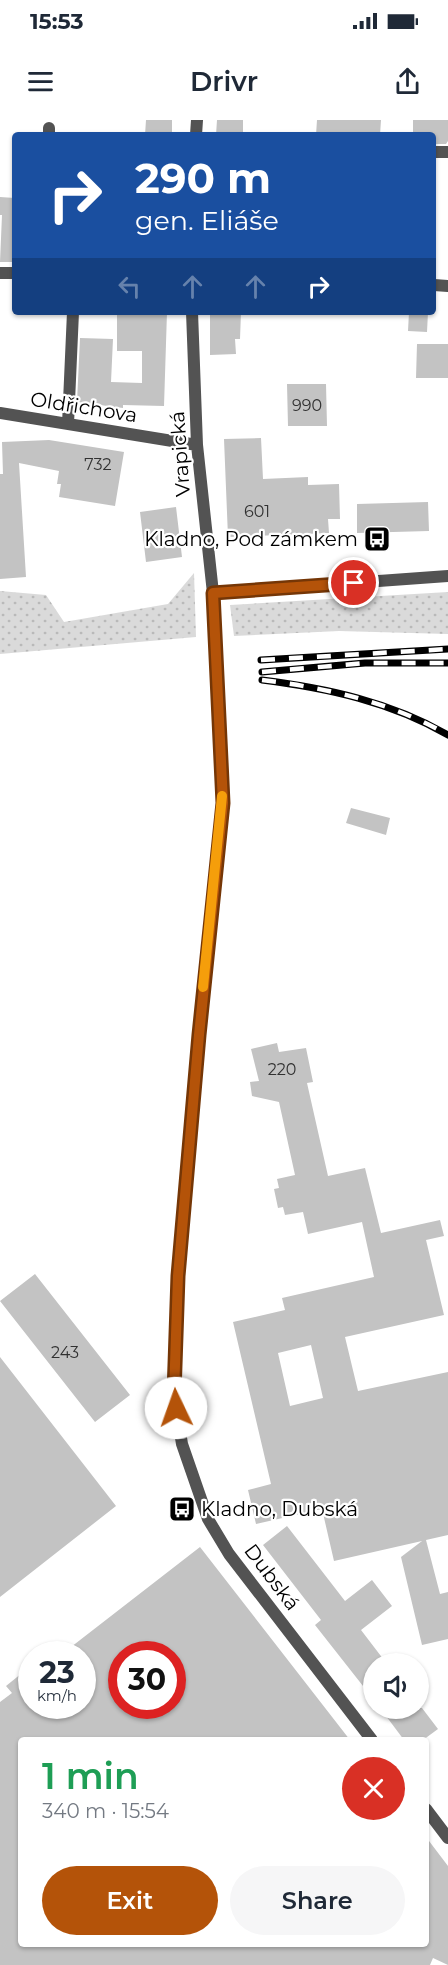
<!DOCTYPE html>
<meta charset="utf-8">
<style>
body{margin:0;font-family:Montserrat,sans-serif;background:#f6f6f7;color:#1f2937;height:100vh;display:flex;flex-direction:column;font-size:22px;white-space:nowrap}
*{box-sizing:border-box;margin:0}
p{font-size:20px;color:#747a83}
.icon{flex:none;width:33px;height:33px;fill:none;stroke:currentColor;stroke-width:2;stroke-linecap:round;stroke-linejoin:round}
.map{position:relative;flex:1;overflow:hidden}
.sheet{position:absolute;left:18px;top:1617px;width:411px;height:210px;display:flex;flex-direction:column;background:#fff;border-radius:6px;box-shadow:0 2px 4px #0004}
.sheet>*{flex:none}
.banner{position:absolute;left:12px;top:12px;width:424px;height:183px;border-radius:6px;box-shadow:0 2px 4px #0004;background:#1a4fa0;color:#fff;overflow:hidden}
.controls{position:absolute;left:363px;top:1533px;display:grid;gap:12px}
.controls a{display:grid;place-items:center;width:66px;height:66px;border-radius:50%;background:#fff;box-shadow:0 2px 4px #0004;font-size:30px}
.speed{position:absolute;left:18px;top:1521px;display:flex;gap:12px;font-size:30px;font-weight:700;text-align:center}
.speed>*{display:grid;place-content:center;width:78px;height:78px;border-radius:50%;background:#fff;box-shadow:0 2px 4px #0004;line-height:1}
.speed small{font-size:15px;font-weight:400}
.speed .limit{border:9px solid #d22;background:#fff;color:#111}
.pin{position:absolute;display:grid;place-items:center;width:51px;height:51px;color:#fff;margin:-26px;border:3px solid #fff;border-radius:50%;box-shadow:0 2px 6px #0007}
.me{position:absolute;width:66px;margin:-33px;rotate:357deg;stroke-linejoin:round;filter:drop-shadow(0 0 4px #0008)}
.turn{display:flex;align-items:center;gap:21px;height:126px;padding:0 24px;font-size:27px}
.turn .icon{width:78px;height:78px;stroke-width:2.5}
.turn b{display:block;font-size:42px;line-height:51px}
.lanes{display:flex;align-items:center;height:57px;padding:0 24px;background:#0003;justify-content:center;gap:30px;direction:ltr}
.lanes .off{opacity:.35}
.round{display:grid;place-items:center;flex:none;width:63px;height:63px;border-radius:32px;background:#f6f6f7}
.headline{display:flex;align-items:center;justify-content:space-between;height:102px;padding:0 24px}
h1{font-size:36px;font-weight:600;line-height:45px;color:#1e9e55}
.action{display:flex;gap:12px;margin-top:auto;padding:12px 24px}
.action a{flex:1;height:69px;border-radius:36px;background:#b45309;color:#fff;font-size:24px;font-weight:600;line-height:69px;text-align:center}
.action a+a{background:#f6f6f7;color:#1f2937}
.status{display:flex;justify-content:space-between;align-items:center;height:42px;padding:0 30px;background:#fff;direction:ltr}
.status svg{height:16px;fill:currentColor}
header{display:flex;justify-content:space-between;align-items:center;height:78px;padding:0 24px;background:#fff;font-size:27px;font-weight:600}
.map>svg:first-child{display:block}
</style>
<div class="status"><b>15:53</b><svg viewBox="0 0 49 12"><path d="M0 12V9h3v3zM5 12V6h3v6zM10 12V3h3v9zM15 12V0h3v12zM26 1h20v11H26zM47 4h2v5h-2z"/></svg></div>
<header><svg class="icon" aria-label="menu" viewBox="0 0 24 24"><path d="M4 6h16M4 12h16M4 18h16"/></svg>Drivr<svg class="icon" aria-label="share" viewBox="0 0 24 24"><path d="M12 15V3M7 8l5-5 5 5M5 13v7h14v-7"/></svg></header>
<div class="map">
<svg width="448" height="1845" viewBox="0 0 448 1845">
<defs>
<pattern id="grass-dots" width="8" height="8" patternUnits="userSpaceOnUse" patternTransform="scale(1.5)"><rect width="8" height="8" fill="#dadada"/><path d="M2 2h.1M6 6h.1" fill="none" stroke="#b9b9b9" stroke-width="1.8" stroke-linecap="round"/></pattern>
</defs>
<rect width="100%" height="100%" fill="#fff"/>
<!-- grass -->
<path fill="url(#grass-dots)" d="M194,453L196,517L0,534V471L46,475L64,502L168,484Z
M448,472V514L339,511L234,516L230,485Z"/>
<!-- building -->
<path fill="#c3c3c3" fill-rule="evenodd" d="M146,0H172V15H145Z
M217,0H243V15H216Z
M317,0H381L380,15H316Z
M413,0H448V21L446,24H434V15H413Z
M0,77L15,78V142H0L2,95H0Z
M126,192H167L164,286L123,285V288L77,282L80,218L113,219L111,262L142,263V231H117V195H125Z
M210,192H241L240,219H235L236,234L210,235Z
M409,192H428L427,212L408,211Z
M417,224H448V258H416Z
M287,264H326L327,306H288Z
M261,318L263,359L308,357V365L339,364L340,399H328L329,413L228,417L224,319Z
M49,320L124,332L115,386L59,377L61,364H57L59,351L19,343L26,457L0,459V354H3L2,322Z
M428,382L429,411L357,413V384Z
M176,387L182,437L146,442L140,392Z
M351,688L390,698L386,715L346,703Z
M277,923L279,932L306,928L313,962L307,963L328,1056L365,1048L381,1113L440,1100L444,1116L426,1120L444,1195L345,1217L358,1271L448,1252V1415L426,1420L440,1474L448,1472V1519L422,1525L401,1437L422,1421L334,1441L322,1389L256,1404L248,1370L271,1364L233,1202L285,1190L282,1178L374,1157L362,1102L308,1114L303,1092L285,1095L283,1087L278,1088L274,1069L279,1068L277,1059L295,1055L279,982L252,976L250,962L259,961L251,929ZM311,1225L323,1278L290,1286L278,1233Z
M35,1154L130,1275L95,1302L0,1181Z
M0,1237L116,1386L0,1477Z
M287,1406L345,1481L372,1460L392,1486L361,1510L387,1544H374V1580L315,1505L321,1500L263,1425Z
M200,1427L350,1620H21V1824H426V1717L448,1746V1845L433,1838L430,1845H0V1582L12,1573L6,1566L22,1553L32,1566V1586H82V1534H62ZM122,1534H172V1586H122Z
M380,1588H422L438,1609L423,1620H404Z"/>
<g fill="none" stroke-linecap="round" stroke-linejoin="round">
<!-- minor -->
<path stroke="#535353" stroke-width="12" d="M49,15V8
M196,15L197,0
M434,32H448
M0,153H15
M434,165L448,166
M192,192L197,325L213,473L223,683L199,915L178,1156L174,1274L182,1324L208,1399L229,1434L372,1620
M0,293L197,325
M68,304L73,192
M213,473L448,456
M426,1689L448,1718"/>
<defs>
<path id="rail" d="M261,540L448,529
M262,552L365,543H448
M262,560C327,568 391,582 448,615"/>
</defs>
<!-- rail casing -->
<use href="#rail" stroke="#000" stroke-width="7"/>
<!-- rail -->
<use href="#rail" stroke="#fff" stroke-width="4.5" stroke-dasharray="14" stroke-linecap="butt"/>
</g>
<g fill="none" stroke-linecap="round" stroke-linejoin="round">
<defs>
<path id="route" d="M176,1288L174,1274L178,1156L199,915L223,683L213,473L354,463"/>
</defs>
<!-- route casing -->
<use href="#route" stroke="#753606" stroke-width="15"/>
<!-- route -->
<use href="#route" stroke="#b45309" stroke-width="10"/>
<!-- slow -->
<path stroke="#f59e0b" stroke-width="10" d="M203,867L222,676"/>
</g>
<!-- icons -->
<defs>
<symbol id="bus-square" viewBox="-11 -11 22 22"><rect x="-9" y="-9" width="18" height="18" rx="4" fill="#000" stroke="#fff"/><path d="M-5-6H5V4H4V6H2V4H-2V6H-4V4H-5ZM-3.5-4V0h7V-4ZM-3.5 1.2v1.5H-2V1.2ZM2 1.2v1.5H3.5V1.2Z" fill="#fff"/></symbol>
</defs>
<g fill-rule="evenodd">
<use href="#bus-square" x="362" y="404" width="30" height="30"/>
<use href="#bus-square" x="167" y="1374" width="30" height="30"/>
</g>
<g text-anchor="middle" stroke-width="4.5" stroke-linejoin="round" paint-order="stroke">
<!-- number labels -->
<g font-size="16" fill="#313131">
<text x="307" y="291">990</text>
<text x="98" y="350">732</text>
<text x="257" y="397">601</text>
<text x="282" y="955">220</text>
<text x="65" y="1238">243</text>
</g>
<!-- street labels -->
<g font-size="20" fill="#000" stroke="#fff">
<text transform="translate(84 287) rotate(9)" y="7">Oldřichova</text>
<text transform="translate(180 334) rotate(-94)" y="7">Vrapická</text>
<text transform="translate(272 1457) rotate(53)" y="7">Dubská</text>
</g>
<!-- poi labels -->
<g font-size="20" fill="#000" stroke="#fff" text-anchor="end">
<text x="358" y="426">Kladno, Pod zámkem</text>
<text x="201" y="1396" text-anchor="start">Kladno, Dubská</text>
</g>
</g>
</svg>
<div class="controls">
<a><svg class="icon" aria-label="sound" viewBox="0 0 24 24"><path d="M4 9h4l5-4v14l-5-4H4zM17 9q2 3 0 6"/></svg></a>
</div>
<div class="speed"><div>23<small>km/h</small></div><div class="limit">30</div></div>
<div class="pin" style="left:354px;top:463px;background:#d93025"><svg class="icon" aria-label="arrive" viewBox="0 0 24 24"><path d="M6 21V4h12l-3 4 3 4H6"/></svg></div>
<svg class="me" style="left:176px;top:1288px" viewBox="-20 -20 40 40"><circle r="19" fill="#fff"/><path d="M0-13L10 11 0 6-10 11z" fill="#b45309"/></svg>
<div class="banner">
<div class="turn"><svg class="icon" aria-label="right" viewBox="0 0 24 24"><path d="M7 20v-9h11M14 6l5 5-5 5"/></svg><div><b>290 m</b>gen. Eliáše</div></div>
<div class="lanes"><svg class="icon off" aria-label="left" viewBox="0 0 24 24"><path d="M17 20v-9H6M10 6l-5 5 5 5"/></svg><svg class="icon off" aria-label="ahead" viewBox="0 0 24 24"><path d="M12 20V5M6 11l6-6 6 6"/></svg><svg class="icon off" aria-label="ahead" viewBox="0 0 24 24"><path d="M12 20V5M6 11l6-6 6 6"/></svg><svg class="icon" aria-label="right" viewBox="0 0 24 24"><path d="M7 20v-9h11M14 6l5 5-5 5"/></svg></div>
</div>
<section class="sheet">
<div class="headline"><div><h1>1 min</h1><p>340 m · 15:54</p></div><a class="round" style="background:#d93025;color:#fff"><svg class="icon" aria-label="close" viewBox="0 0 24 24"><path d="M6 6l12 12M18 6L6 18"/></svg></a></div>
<div class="action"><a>Exit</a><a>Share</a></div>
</section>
</div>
